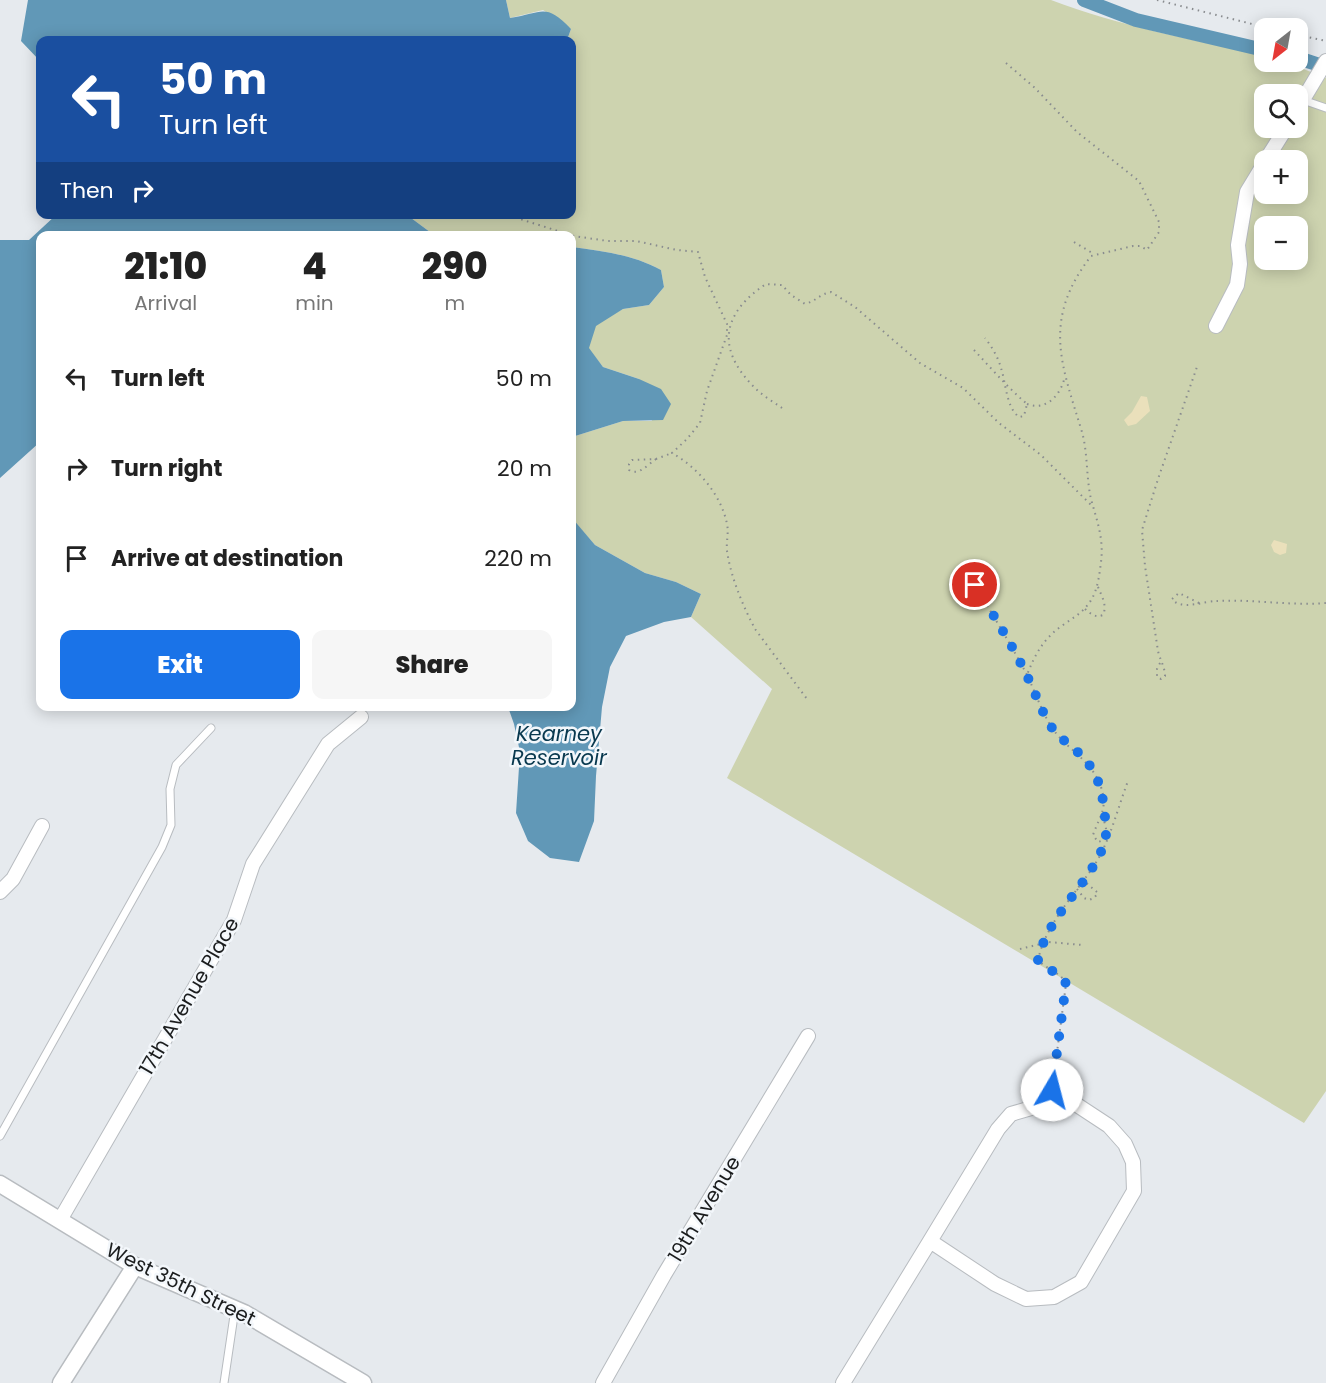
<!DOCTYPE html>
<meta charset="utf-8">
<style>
body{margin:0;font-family:Poppins,sans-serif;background:#f6f6f6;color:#222;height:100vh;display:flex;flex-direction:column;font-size:22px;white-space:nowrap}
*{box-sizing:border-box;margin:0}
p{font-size:20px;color:#767676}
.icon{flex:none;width:33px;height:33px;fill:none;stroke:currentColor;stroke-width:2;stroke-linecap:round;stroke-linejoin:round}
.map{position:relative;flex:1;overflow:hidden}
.side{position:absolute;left:36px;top:231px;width:540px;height:480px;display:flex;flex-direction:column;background:#fff;border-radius:12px;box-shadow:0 3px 15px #0003}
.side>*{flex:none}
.hud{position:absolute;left:36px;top:36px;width:540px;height:183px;border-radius:12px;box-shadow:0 3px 15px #0003;background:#1a4fa0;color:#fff;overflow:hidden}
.needle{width:39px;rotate:211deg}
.tools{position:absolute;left:1254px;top:18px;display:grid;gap:12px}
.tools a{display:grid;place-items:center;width:54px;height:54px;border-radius:12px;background:#fff;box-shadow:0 3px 15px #0003;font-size:30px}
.pin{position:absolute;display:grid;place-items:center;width:51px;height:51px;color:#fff;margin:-26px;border:3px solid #fff;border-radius:50%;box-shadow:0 2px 6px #0007}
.me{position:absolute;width:66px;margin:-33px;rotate:8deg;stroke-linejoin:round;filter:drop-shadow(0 0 4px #0008)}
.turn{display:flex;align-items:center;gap:21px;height:126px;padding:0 24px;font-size:27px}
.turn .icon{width:78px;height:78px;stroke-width:2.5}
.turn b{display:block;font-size:42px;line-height:51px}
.then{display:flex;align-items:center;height:57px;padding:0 24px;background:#0003;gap:12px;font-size:22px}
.eta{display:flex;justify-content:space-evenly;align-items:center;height:102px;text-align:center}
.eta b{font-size:36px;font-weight:800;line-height:42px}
.cta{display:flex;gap:12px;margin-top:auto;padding:12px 24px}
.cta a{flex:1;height:69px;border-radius:12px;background:#1a73e8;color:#fff;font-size:24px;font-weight:800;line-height:69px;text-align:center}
.cta a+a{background:#f6f6f6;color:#222}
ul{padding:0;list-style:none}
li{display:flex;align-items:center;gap:18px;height:90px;padding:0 24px}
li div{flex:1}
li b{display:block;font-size:22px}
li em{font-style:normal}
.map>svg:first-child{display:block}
</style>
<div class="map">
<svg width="1326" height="1383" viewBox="0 0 1326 1383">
<rect width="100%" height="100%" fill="#e6eaee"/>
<!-- green -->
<path fill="#cdd3af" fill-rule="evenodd" d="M506,0H1051C1120,26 1192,40 1264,55V62H1286L1326,78V1091L1304,1123L727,778L772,689L691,617L701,594L676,582L645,573L595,545L572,519V437L623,421H652L639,379L603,367L588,348L592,325L623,309L649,305L664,287L661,270C634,255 602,251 572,247V236L434,235L407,215L572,214V40H567L571,29L543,10L510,18ZM1264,94H1298V128H1264ZM1264,160H1298V194H1264ZM1264,226H1298V260H1264Z"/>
<!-- sand -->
<path fill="#eae0bb" d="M1141,396L1147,397L1150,411L1136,424L1128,426L1124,420L1132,412Z
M1274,540L1287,544L1286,553L1280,555L1274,552L1271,545Z"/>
<!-- water -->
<path fill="#6198b7" d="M28,0H506L510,18C543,13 545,2 571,29L567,40H40V61L21,41Z
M56,215H407L434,235L40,236V442L0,478V240H29Z
M572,247C602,251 634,255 661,270L664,287L649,305L623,309L596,326L589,348L603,367L639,379L661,389L671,404L663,420L623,421L572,437Z
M572,518L595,545L645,573L676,582L701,594L691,617L664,622L626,636L610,667L602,707L596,776L594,821L579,862L550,858L528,841L516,813L520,752L514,724L508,707L572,706Z"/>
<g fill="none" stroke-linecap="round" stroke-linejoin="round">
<!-- canal -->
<path stroke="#6198b7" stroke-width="14" d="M1084,0L1136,20L1264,50
M1298,58L1326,67"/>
<defs>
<path id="service" d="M1303,100L1326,108
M0,1136L162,847L171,825L170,789L176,765L211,728
M224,1383L235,1309"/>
<path id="minor" d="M1298,108L1326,61
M1266,160L1286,128
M1216,326L1237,285L1240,264L1238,245L1247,192L1264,164
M0,892L13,879L42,826
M1052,1102L1074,1103L1109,1126L1125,1144L1133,1162L1134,1191L1081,1282L1054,1297L1026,1299L995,1284L930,1241L998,1129L1011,1114Z
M60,1220L234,920L253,864L328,744L361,717
M603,1383L664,1275L808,1036
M843,1383L930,1241"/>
<path id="tertiary" d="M0,1184L135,1266L244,1313L363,1383
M61,1383L135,1266"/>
</defs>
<!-- service casing -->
<use href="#service" stroke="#b8bcc0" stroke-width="9"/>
<!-- minor casing -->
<use href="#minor" stroke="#b8bcc0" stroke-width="16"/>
<!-- tertiary casing -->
<use href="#tertiary" stroke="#b8bcc0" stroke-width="19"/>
<!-- path -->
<path stroke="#898c8f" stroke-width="2" stroke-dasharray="1.5 4.5" stroke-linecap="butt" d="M1157,0L1268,28
M1298,35L1326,41
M1006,63L1035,88L1077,132L1139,181L1159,222V232L1147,250L1140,246H1133L1091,256C1042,320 1061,363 1082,432C1088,454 1086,477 1091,499C1097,521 1104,539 1101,562C1099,578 1097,596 1085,608C1079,615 1071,619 1063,625C1044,638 1035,654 1027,675
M504,214L574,236L608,241H636L677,250L698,252L705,277L727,324V335L707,391L700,423L687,439L672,453C697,467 721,494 727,524C729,533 726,542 727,551C731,578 743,606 755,629L807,699
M1074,242L1094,254
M974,350C991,368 1008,388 1027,404L1024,416L1019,417C1006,407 1006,383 1001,368C998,357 992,347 985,338
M1027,404C1045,411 1059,397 1064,380
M782,408C772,401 760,394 752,385C715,346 724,312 766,284L782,285L791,295L805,304C816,301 820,294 831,292L855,307L920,363L963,388L999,423L1041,455L1092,506
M656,459C647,465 639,476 629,470V464L632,460L656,459L672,453
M975,585C992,614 1010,643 1026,673C1034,689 1040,707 1049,723C1063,748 1091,758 1101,787C1108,809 1100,815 1093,835L1098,842L1104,840
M1199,603L1179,593L1172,599C1181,611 1204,601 1217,601C1254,599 1289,606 1326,603
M1085,609C1091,614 1095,618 1103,615C1108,604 1100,594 1097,584
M1160,663L1157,669V677L1161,679L1165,676C1165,667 1160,660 1158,651L1145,566L1142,530L1158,479L1198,364
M1103,816L1107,833
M1077,889L1084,898L1089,900L1094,898L1098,893L1083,880
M1020,949L1049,942L1082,945
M1052,1090L1066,984C1062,973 1046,969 1038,960C1046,923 1075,895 1095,864C1110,841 1118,807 1128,781"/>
<!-- service -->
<use href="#service" stroke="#fff" stroke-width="7"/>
<!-- minor -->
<use href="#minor" stroke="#fff" stroke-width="14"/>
<!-- tertiary -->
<use href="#tertiary" stroke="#fff" stroke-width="16"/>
</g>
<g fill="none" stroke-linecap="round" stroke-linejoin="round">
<!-- route -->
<path stroke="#1a73e8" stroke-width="10" stroke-dasharray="0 18" d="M975,585C993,615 1012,644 1027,676C1035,692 1041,710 1050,725C1060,740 1075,748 1086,760C1091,767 1096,776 1099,784C1103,792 1108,835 1105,842C1090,885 1048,914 1038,960C1046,970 1062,973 1066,984L1052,1090"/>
</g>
<g text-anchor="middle" stroke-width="5" stroke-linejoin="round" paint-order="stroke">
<!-- street labels -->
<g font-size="20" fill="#1b1d1e" stroke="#f3f7fb">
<text transform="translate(189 996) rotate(-60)" y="7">17th Avenue Place</text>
<text transform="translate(704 1209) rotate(-59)" y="7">19th Avenue</text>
<text transform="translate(181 1284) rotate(26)" y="7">West 35th Street</text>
</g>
<!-- water labels -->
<g font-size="21" font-style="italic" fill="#09394f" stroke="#f3f7fb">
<text x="559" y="741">Kearney<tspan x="559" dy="24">Reservoir</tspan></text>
</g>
</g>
</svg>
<div class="tools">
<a><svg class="needle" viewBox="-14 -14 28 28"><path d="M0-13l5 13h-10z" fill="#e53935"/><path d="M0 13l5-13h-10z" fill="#767676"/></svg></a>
<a><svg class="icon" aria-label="search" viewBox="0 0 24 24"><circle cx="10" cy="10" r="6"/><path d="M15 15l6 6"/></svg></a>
<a>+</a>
<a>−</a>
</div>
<div class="pin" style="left:975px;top:585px;background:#d93025"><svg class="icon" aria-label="arrive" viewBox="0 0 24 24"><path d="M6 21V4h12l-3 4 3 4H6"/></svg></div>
<svg class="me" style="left:1052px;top:1090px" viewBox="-20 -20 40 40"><circle r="19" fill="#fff"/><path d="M0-13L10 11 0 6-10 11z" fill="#1a73e8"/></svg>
<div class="hud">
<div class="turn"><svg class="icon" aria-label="left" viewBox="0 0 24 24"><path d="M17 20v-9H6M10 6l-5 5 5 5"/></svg><div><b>50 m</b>Turn left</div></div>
<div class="then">Then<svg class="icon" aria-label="right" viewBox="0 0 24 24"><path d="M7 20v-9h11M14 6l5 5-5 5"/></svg></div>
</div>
<section class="side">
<div class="eta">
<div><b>21:10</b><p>Arrival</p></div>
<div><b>4</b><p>min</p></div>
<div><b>290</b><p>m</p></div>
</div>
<ul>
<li><svg class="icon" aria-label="left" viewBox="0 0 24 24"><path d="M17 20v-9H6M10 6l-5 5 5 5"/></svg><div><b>Turn left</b></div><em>50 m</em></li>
<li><svg class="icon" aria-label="right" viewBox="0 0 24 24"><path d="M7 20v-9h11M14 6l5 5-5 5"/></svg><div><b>Turn right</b></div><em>20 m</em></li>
<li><svg class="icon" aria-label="arrive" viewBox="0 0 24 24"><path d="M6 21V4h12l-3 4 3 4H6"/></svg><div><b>Arrive at destination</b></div><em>220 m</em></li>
</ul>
<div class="cta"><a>Exit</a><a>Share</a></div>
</section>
</div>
